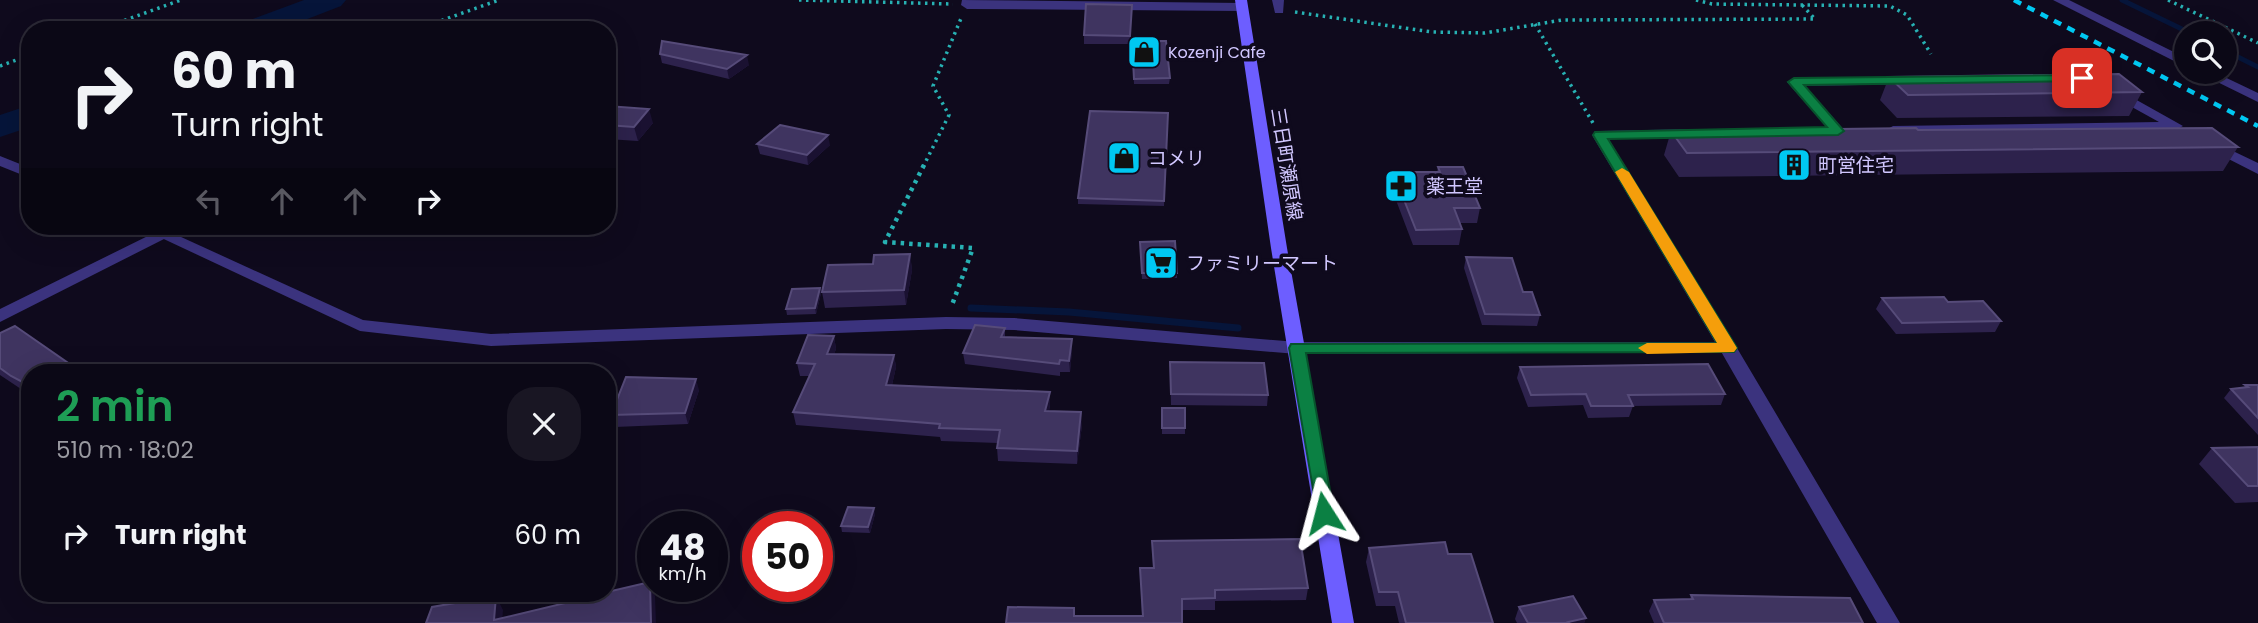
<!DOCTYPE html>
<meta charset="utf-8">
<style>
body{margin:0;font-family:Poppins,"Noto Sans JP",sans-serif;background:#191623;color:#f1f3f6;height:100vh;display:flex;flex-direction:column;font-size:26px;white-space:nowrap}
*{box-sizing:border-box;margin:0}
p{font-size:23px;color:#9a9aa1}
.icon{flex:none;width:38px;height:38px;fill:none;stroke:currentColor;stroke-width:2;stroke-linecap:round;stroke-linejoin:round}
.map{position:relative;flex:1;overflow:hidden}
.sheet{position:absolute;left:21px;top:364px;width:595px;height:238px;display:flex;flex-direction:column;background:#0b0816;border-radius:28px;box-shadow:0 7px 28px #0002,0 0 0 2px #2b2935}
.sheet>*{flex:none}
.hud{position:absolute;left:21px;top:21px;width:595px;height:214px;border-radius:28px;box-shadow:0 7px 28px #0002,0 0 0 2px #2b2935;background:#0b0816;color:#f1f3f6;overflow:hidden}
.buttons{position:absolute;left:2174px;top:21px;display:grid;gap:14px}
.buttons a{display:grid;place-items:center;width:63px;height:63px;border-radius:50%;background:#0b0816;box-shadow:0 7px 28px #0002,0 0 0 2px #2b2935;font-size:35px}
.speed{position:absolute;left:637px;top:511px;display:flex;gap:14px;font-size:35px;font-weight:700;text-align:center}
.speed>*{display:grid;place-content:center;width:91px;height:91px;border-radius:50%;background:#0b0816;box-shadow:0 7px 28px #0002,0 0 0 2px #2b2935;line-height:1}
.speed small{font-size:18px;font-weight:400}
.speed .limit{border:10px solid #d22;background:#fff;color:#111}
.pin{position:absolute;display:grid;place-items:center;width:60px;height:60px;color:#fff;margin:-30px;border-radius:14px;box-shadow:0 4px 10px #0006}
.me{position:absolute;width:77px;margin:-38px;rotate:351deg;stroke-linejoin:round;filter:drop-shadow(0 0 5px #0008)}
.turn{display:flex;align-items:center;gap:24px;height:147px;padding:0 35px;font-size:32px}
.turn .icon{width:91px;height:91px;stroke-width:2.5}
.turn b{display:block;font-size:49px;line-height:60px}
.lanes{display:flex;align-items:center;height:66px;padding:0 35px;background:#0003;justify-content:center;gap:35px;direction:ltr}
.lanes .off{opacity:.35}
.round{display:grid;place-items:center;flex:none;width:74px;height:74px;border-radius:28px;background:#191623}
.overview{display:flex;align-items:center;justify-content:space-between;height:119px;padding:0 35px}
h1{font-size:42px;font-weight:600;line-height:52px;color:#1e9e55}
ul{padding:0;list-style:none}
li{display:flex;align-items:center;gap:21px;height:105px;padding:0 35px}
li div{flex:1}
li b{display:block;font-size:26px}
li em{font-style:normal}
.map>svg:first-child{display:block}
</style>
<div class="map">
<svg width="2258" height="623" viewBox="0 0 2258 623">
<rect width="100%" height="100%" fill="#0f0a1d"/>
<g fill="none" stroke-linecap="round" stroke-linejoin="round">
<!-- stream-far1 -->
<path stroke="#06153a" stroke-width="5" d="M2122,0L2190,33
M2224,50L2258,67"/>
<!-- stream -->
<path stroke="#06153a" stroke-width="7" d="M971,308L1069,312L1238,328"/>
<!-- river -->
<path fill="#06153a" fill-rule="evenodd" d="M304,0H346L341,6L279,30H235L239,24Z
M30,105V127L0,137V115Z"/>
<!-- path-far1 -->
<path stroke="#27b1b3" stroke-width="3.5" stroke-dasharray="2.5 4.5" stroke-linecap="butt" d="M799,0L953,4
M1696,0L1712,4L1890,6L1907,15L1931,54
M2168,0L2258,43
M1295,12L1432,32L1485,33L1562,20L1815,19L1802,5
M1535,24L1593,123
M98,30L181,0
M415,30L499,0
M0,66L30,55
M923,167L949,115L933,86L962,16"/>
<!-- path -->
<path stroke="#27b1b3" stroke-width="4.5" stroke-dasharray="3.5 5" stroke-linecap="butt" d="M924,165L885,242L973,248L952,305"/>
<!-- minor -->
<path fill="#3b337e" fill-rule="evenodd" d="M962,0L1242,3L1248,7L1242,11L967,9L961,5Z
M1272,0H1284L1283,13H1275Z
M2053,0H2069L2186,58V67Z
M2197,72H2214L2258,93V102Z
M1910,77L1917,81L1915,84L1805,86L1845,131L1838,135L1833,134L1787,82L1794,78Z
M2117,89L2183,126L2176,130L1893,134L1886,130L1893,126L2159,122L2112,96L2110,93Z
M1694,129L1701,133L1699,136L1599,139L1592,135L1599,131Z
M2212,141L2258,163V174L2207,148V142Z
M162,229L170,234L168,237L0,322V309Z
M1728,342L1737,348L1900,623H1877L1719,348Z"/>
<!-- tertiary -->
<path fill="#3b337e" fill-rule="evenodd" d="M1599,131L1606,135L1737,348L1734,352L1297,354L1014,330L946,329L491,346L360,331L136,226H157L363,320L491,334L946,317L1014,318L1297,342H1715L1592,135Z
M0,156L30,168V178L0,166Z"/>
<!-- secondary -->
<path fill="#6d5eff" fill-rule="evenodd" d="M1235,0H1247L1287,248L1354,623H1332L1271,248Z"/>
<!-- rail -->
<path stroke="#00c8f2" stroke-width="4.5" stroke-dasharray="8 7" stroke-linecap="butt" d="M2014,0L2258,126"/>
</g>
<!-- wall -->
<path fill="#2d224c" d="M1132,5L1130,44H1084V35Z
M1132,41L1170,78L1169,84H1134Z
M660,54L749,65L729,79L662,63Z
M1889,77L2142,92L2129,116L1897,118L1880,100Z
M607,106L653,123L638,141L607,139Z
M1168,113L1164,206L1078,204V198Z
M1918,130L2238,147L2223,171L1679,177L1664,155L1671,131Z
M757,144L830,145L808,165L760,154Z
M1438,167L1480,208L1477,223H1460L1462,229L1459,245H1413L1391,187L1393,172H1437Z
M1140,242L1177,273V278L1142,279Z
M910,254L912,270L906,305L825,308L822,292L873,264Z
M1466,257L1523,292L1540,315L1537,326L1482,325L1464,268Z
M820,288L821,293L816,314L787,315L786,309Z
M1882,298L1948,302L2001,321L1995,332L1896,334L1876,309Z
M1005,328V337L1072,350L1070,372H1060V376L965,364L963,353Z
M0,333L77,369L92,373H30V394L21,389L0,375Z
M834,336L836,349L834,354L894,355L896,367L892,385L1050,392V405L1049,411L1082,425L1077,464L998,461L997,448L998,443L941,441L940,437L796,425L793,412L810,376H800L797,363Z
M1170,362L1268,395L1267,406L1171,405Z
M1520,367L1725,394L1721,405L1633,406L1629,417L1588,418L1583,405L1528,407L1517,378Z
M2245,385H2258V435L2224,398L2231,389L2243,388Z
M699,390L688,424L615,427L611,415Z
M1162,408L1185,428V434H1162Z
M2258,447V502L2235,503L2199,464L2212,448Z
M875,514L870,533L842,532L841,526Z
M1152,541L1308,588L1306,600L1215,601V610H1182V623H1006L1074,608L1075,616H1142L1140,568H1153Z
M1369,548L1448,554L1493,623H1399L1395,606H1376L1366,562Z
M1691,595L1863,623H1654L1649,611L1654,600L1690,599Z
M1519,607L1586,618L1584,623H1517L1515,619Z"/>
<!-- shaded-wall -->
<path fill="#1a1131" d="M747,55L749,65L729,79L727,69Z
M649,109L653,123L638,141L634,127Z
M828,135L830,145L808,165L807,155Z
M910,254L912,270L906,305L904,290Z
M820,288L821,293L816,314L815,308Z
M834,336L836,349L830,366L827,354Z
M1072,339V350L1070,372L1069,361Z
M894,355L896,367L889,398L886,385Z
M696,379L699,390L688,424L685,413Z
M1050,392V405L1046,423L1045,411Z
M1081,412L1082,425L1077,464V451Z
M874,508L875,514L870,533L868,527Z
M650,582L655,596L656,623H651Z
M496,596L503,610L502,623L494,620Z
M1586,618L1584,623H1567L1568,622Z"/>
<!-- building -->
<path fill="#3f3460" stroke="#564b79" stroke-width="2" d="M1086,4L1132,5L1130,36L1084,35Z
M662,41L747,55L727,69L660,54Z
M1132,41H1166L1170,78L1134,79Z
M2119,74L2142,92L1908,95L1889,77Z
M607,106L649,109L634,127L607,125Z
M1090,111L1168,113L1164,201L1078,198Z
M780,125L828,135L807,155L757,144Z
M1916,128L1918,130L2212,128L2238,147L1687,153L1671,131Z
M1438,167H1463L1480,208H1454L1462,229L1416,230L1393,172H1440Z
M1175,241L1177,273H1142L1140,242Z
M910,254L904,290L822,292L828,265L873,264L874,255Z
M1466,257L1512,258L1523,292H1532L1540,315L1485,314Z
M820,288L815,308L786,309L792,289Z
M1944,297L1948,302L1983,301L2001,321L1902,323L1882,298Z
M975,325L1005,328L1001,337L1072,339L1069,361L1060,360L1059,364L963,353Z
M15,326L77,369L81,367L92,373H30V386L11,376L0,368V333Z
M808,335L834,336L827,354L894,355L886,385L1050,392L1045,411L1081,412L1077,451L997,448L1000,430L939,428L940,424L793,412L815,364L797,363Z
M1170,362L1264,363L1268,395L1171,394Z
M1708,364L1725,394L1628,395L1633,406H1591L1586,394L1531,395L1520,367Z
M626,377L696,379L685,413L611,415Z
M2245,385H2258V418L2231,389L2248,387Z
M1162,408H1185V428H1162Z
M2258,447V486H2248L2212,448Z
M848,507L874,508L868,527L841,526Z
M1300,539L1308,588L1215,590V598L1182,599V623H1006L1008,607L1074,608V616H1143L1140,568H1154L1152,541Z
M1445,542L1448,554H1471L1493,623H1406L1398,592H1379L1369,548Z
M650,582L651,623H426L432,607L496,596L494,620L607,593V592Z
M1691,595L1850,598L1863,623H1664L1654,600L1693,599Z
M1573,596L1586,618L1568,622L1569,623H1528L1519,607Z"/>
<!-- route -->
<path fill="#0b8043" stroke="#07532c" stroke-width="2" d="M2082,75L2086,76V81L1804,85L1844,131L1838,135L1608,139L1737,348L1734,352L1306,353L1334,513L1324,520L1318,518L1289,348L1291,344L1717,343L1593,135L1595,132L1827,127L1788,82L1794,78Z"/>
<!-- slow -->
<path fill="#f59e0b" d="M1622,168L1629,172L1737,348L1734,352L1647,354L1638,348L1647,343H1717L1615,172Z"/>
<!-- icons -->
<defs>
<symbol id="shop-square" viewBox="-11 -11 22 22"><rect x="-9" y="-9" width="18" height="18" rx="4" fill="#00c8f2" stroke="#0f0a1d"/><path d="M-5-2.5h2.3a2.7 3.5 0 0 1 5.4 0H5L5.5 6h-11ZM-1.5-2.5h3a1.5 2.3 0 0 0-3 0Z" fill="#111"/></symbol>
<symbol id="building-square" viewBox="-11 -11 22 22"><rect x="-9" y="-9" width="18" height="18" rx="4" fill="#00c8f2" stroke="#0f0a1d"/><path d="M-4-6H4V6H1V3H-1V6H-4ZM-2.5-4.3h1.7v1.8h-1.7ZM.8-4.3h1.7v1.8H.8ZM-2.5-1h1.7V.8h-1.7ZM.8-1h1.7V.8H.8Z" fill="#111"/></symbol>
<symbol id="pharmacy-square" viewBox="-11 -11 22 22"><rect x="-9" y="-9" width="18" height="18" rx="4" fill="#00c8f2" stroke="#0f0a1d"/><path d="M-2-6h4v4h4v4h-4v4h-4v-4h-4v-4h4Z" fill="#111"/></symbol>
<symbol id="supermarket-square" viewBox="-11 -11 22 22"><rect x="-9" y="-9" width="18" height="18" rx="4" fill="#00c8f2" stroke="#0f0a1d"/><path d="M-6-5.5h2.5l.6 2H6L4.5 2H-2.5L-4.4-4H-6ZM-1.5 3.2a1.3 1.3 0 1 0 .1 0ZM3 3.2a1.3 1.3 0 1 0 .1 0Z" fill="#111"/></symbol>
</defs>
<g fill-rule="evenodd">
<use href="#shop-square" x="1125" y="33" width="38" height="38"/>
<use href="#shop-square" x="1105" y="139" width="38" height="38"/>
<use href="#building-square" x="1775" y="146" width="38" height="38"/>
<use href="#pharmacy-square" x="1382" y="167" width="38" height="38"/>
<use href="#supermarket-square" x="1142" y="244" width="38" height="38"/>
</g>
<g text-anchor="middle" stroke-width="7" stroke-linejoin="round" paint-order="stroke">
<!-- far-poi labels -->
<g font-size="16" fill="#d1c7ff" stroke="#0f0a1d" text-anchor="start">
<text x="1168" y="58">Kozenji Cafe</text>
</g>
<!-- poi labels -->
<g font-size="19" fill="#d1c7ff" stroke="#0f0a1d" text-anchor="start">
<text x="1148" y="165">コメリ</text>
<text x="1818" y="172">町営住宅</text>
<text x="1426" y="193">薬王堂</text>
<text x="1186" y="270">ファミリーマート</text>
</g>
<!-- street labels -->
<g font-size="19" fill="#d1c7ff" stroke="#0f0a1d">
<text transform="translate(1287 164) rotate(81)" y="7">三日町瀬原線</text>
</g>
</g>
</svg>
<div class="buttons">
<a><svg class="icon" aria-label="search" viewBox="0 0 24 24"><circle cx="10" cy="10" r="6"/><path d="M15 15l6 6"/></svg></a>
</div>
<div class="speed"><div>48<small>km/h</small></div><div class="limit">50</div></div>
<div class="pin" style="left:2082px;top:78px;background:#d93025"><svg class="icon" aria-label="arrive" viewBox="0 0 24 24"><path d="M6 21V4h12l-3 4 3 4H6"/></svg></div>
<svg class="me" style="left:1324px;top:513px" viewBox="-20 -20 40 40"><path d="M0-17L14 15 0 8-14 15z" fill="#0b8043" stroke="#fff" stroke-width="4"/></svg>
<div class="hud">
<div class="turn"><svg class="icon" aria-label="right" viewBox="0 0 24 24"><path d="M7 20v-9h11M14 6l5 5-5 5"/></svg><div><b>60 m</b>Turn right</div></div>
<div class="lanes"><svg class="icon off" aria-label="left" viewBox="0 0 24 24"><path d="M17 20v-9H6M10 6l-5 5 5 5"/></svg><svg class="icon off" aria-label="ahead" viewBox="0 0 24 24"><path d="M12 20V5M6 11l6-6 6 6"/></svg><svg class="icon off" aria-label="ahead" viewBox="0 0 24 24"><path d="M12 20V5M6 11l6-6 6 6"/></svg><svg class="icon" aria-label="right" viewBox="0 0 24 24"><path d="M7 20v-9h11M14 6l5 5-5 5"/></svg></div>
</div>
<section class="sheet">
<div class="overview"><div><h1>2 min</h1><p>510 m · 18:02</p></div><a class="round"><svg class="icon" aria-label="close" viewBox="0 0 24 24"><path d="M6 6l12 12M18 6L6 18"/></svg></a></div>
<ul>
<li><svg class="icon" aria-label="right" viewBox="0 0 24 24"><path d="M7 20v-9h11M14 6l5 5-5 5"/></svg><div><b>Turn right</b></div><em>60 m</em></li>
</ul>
</section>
</div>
